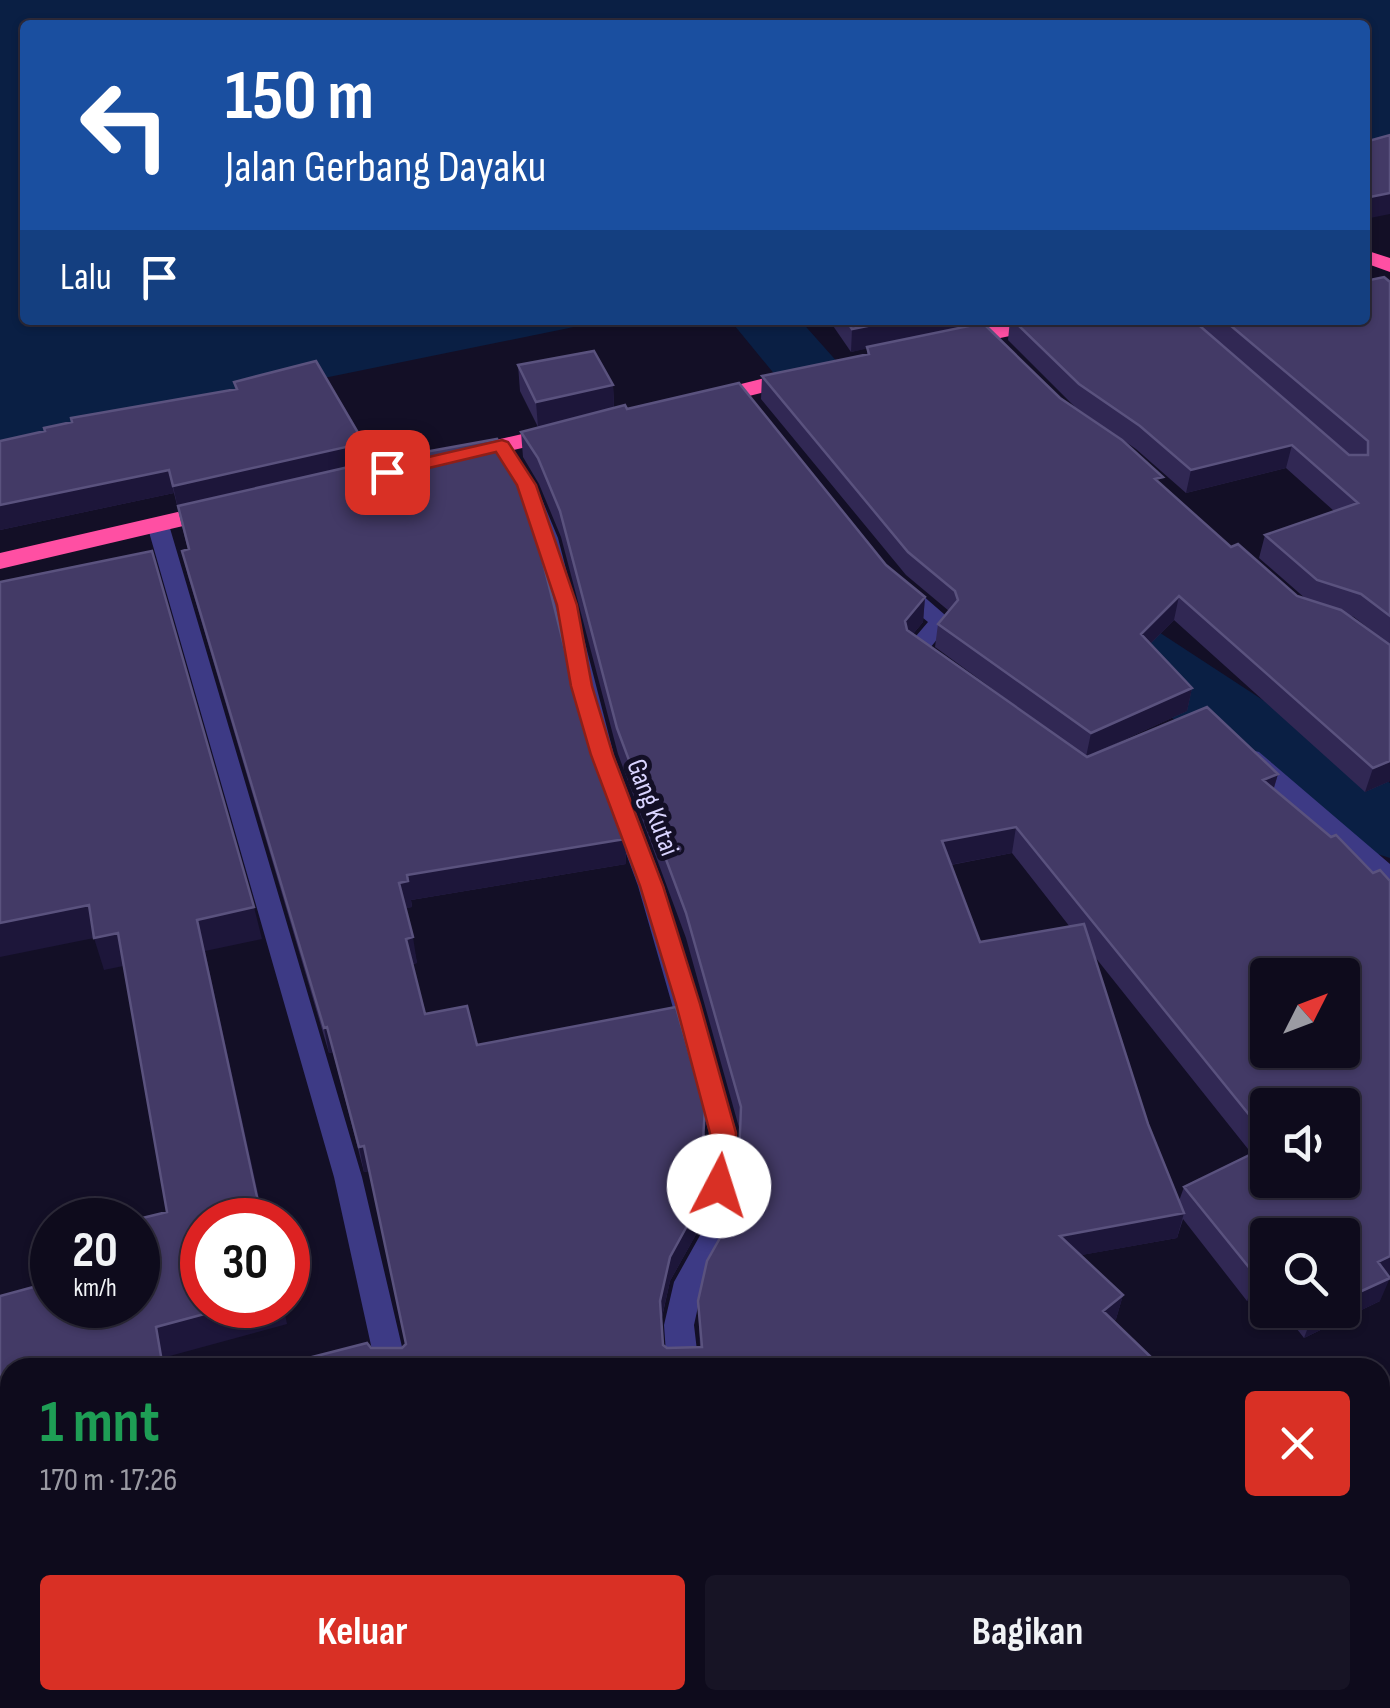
<!DOCTYPE html>
<html lang="id">
<meta charset="utf-8">
<style>
body{margin:0;font-family:"Sofia Sans Condensed",sans-serif;background:#171425;color:#f1f3f6;height:100vh;display:flex;flex-direction:column;font-size:38px;white-space:nowrap}
*{box-sizing:border-box;margin:0}
p{font-size:32px;color:#9b9ba3}
.icon{flex:none;width:55px;height:55px;fill:none;stroke:currentColor;stroke-width:2;stroke-linecap:round;stroke-linejoin:round}
.map{position:relative;flex:1;overflow:hidden}
.drawer{position:absolute;left:0px;top:1358px;width:1390px;height:352px;display:flex;flex-direction:column;background:#0e0b1c;border-radius:30px 30px 0 0;box-shadow:0 2px 8px #0004,0 0 0 2px #2e2b3b}
.drawer>*{flex:none}
.hud{position:absolute;left:20px;top:20px;width:1350px;height:305px;border-radius:10px;box-shadow:0 2px 8px #0004,0 0 0 2px #2e2b3b;background:#1a4fa0;color:#fff;overflow:hidden}
.needle{width:65px;rotate:48deg}
.buttons{position:absolute;left:1250px;top:958px;display:grid;gap:20px}
.buttons a{display:grid;place-items:center;width:110px;height:110px;border-radius:10px;background:#0e0b1c;box-shadow:0 2px 8px #0004,0 0 0 2px #2e2b3b;font-size:50px}
.speed{position:absolute;left:30px;top:1198px;display:flex;gap:20px;font-size:50px;font-weight:700;text-align:center}
.speed>*{display:grid;place-content:center;width:130px;height:130px;border-radius:50%;background:#0e0b1c;box-shadow:0 2px 8px #0004,0 0 0 2px #2e2b3b;line-height:1}
.speed small{font-size:25px;font-weight:400}
.speed .limit{border:15px solid #d22;background:#fff;color:#111}
.pin{position:absolute;display:grid;place-items:center;width:85px;height:85px;color:#fff;margin:-42px;border-radius:20px;box-shadow:0 5px 15px #0006}
.me{position:absolute;width:110px;margin:-55px;rotate:5deg;stroke-linejoin:round;filter:drop-shadow(0 0 8px #0008)}
.turn{display:flex;align-items:center;gap:35px;height:210px;padding:0 40px;font-size:45px}
.turn .icon{width:130px;height:130px;stroke-width:2.5}
.turn b{display:block;font-size:70px;line-height:85px}
.then{display:flex;align-items:center;height:95px;padding:0 40px;background:#0003;gap:20px;font-size:38px}
.round{display:grid;place-items:center;flex:none;width:105px;height:105px;border-radius:10px;background:#171425}
.overview{display:flex;align-items:center;justify-content:space-between;height:170px;padding:0 40px}
h1{font-size:60px;font-weight:700;line-height:75px;color:#1e9e55}
.action{display:flex;gap:20px;margin-top:auto;padding:20px 40px}
.action a{flex:1;height:115px;border-radius:10px;background:#d93025;color:#fff;font-size:40px;font-weight:700;line-height:115px;text-align:center}
.action a+a{background:#171425;color:#f1f3f6}
.map>svg:first-child{display:block}
</style>
<div class="map">
<svg width="1390" height="1708" viewBox="0 0 1390 1708">
<rect width="100%" height="100%" fill="#130f26"/>
<!-- water -->
<path fill="#0a1f44" d="M0,0H1390V137L1365,143V25H25V320H608L0,444Z"/>
<g fill="none" stroke-linecap="round" stroke-linejoin="round">
<!-- river -->
<path fill="#0a1f44" fill-rule="evenodd" d="M730,320H800L911,445L922,461L911,477L885,483L859,477Z
M1091,598L1119,606L1390,783V858L1359,848L1063,642L1051,624L1063,606Z"/>
<!-- minor -->
<path fill="#3d3a85" fill-rule="evenodd" d="M502,440L509,442L536,485L558,538L614,755L664,886L737,1133L733,1232L703,1284L694,1325L699,1368H667L664,1325L674,1282L703,1230L709,1133L638,886L590,755L536,538L516,485L492,446Z
M158,519L169,525L362,1177L407,1368H376L334,1177L147,525Z
M898,579L906,581L952,621L930,648L945,662L942,667H926L905,649L928,622L890,591L887,586L890,581Z
M1251,750L1259,752L1390,864V887L1381,885L1243,764L1239,758Z
M418,1700H454L456,1708H420Z"/>
<!-- highway -->
<path fill="#ff4fa3" fill-rule="evenodd" d="M1365,250L1390,258V272L1365,263Z
M1021,320H1064L1061,325L953,348L942,341L945,336Z
M801,369L809,371L813,376L809,381L705,407L693,400L697,395Z
M562,425L570,427L574,432L570,437L461,462L449,455L452,450Z
M221,502L230,505L234,510L230,515L0,569V553Z"/>
</g>
<!-- wall -->
<path fill="#312854" fill-rule="evenodd" d="M1390,282V781L1365,792L1174,620L1150,644L1192,688L1187,711L1086,757L935,647L938,624L949,611L906,575L761,399L762,376L867,354V348L851,352L829,320H1003L984,324L1060,398L1231,547L1297,596L1306,599L1259,558L1265,535L1334,511L1286,468L1186,493L1136,449L1075,407L1008,340L1010,320H1365ZM1226,348L1350,455H1349ZM1349,615L1354,617L1382,639Z
M518,365L613,385L614,408L627,409L886,565L925,597L923,622L913,634L1087,757L1278,774L1274,788L1380,1301L1304,1338L1282,1310H1342L1268,1235V1291L1247,1301L1183,1219L1177,1238L1081,1255L1123,1295L1116,1319L1114,1321L1156,1362L1155,1367L371,1348H402L406,1344L369,1171L364,1172L333,1052L329,1053L188,576L182,551L188,550L174,493L0,530V441L235,390L234,382L366,463L585,730L625,839L626,864L411,900L412,907L405,908L417,963L412,964L425,1014L477,1045L705,1133L699,1229L670,1281L661,1322L663,1345L667,1348L700,1347L698,1301L737,1208L740,1131L686,938L618,754L561,537L539,484L523,457L521,432L538,427L520,391ZM1012,853L1070,927L980,942L951,865ZM1095,957L1252,1154L1184,1187L1179,1201L1148,1124ZM1268,1105L1342,1180H1268Z
M1059,1700H1380L1390,1708H1066Z"/>
<!-- shaded-wall -->
<path fill="#1d163a" d="M1390,193V214L1365,219V198Z
M897,320H1003L851,352L852,329Z
M613,385L614,410L538,427L536,402Z
M364,443L367,466L178,509L173,486Z
M1292,445L1286,468L1186,493L1191,470Z
M169,470L174,493L0,530V505Z
M1179,596L1174,620L1136,658L1141,634Z
M925,597L923,622L902,647L905,621Z
M1192,688L1187,711L1086,757L1091,733Z
M1390,761V781L1365,792L1373,768Z
M1278,774L1270,800L1263,780Z
M1016,827L1012,853L939,867L942,841Z
M625,839L626,864L411,900L412,907L403,909L399,883L407,875Z
M89,905L99,937L0,957V923Z
M254,907L262,939L205,951L264,1220H262L197,920Z
M118,933L128,965L104,970L94,938Z
M413,937L417,963L409,964L406,939Z
M327,1027L333,1052L329,1053L324,1028Z
M705,1108L699,1229L670,1281L660,1325V1301Z
M364,1146L369,1171L364,1172L359,1147Z
M1184,1213L1177,1238L1054,1260L1060,1236Z
M1390,1256V1276L1378,1262Z
M1268,1271V1291L1247,1301L1256,1276Z
M1390,1278L1380,1301L1304,1338L1313,1314L1322,1310H1342V1300Z
M1123,1295L1116,1319L1096,1335L1103,1311Z
M238,1305H283L287,1324L166,1357L168,1368H163L156,1327Z
M10,1421V1454L0,1456V1424Z
M1390,1568V1581L1380,1588V1576Z
M355,1700H358L360,1708H331Z
M1000,1700H1035L1019,1708H983Z"/>
<!-- building -->
<path fill="#433a66" stroke="#5a527e" stroke-width="2.5" fill-rule="evenodd" d="M1390,135V193L1365,198V142Z
M1384,277L1390,282V616L1361,594L1317,580L1265,535L1358,503L1292,445L1191,470L1140,426L1079,384L1013,320H1193L1349,455H1368V441L1224,320H1365V281Z
M846,320H897L852,329Z
M983,323L1060,398L1122,440L1163,477L1155,479L1231,547L1238,544L1297,596L1341,610L1390,645V761L1373,768L1179,596L1141,634L1192,688L1091,733L938,624L958,600L955,591L908,552L762,376L869,354L867,347Z
M594,351L613,385L536,402L518,365Z
M316,361L364,443L173,486L169,470L0,505V441L45,431L44,428L72,422L71,418L237,389L234,382Z
M739,383L886,565L925,597L905,621L907,630L1087,757L1207,707L1278,774L1263,780L1331,837L1336,835L1373,873L1380,870L1390,881V1256L1378,1262L1390,1278L1342,1300V1235H1268V1271L1256,1276L1184,1187L1268,1146V1180H1342V1105H1268V1138L1016,827L942,841L980,942L1084,924L1148,1124L1184,1213L1060,1236L1123,1295L1103,1311L1156,1362L1152,1365L1155,1368H290L289,1363L367,1343L371,1348H402L406,1344L364,1146L359,1147L327,1027L324,1028L182,551L189,549L178,506L375,461L497,439L511,462L531,514L585,730L625,839L407,875L408,881L399,883L413,937L406,939L425,1014L467,1006L477,1045L676,1007L705,1108L699,1204L670,1257L660,1301L663,1345L667,1348L702,1347L698,1301L707,1261L737,1208L741,1107L686,913L617,728L560,511L538,458L521,432L625,405L627,409ZM1268,975H1342V1050H1268Z
M152,551L254,907L197,920L262,1220H202V1305H238L156,1327L163,1368H10V1421L0,1424V1296L52,1282V1305H138V1220H134L167,1212L118,933L94,938L89,905L0,923V582Z
M1390,1379V1568L1380,1576V1387Z
M1390,1595V1708H1091L1084,1700H1380V1599Z
M10,1646V1700L356,1701L331,1708H0V1649Z
M503,1700H1000L983,1708H505Z"/>
<!-- route -->
<path fill="#d93025" stroke="#8d1f18" stroke-width="2.5" d="M502,440L508,442L536,485L577,605L592,686L613,755L663,886L700,1004L736,1133L732,1186L728,1194L719,1197L709,1194L706,1186L710,1133L676,1004L640,886L591,755L571,686L557,605L517,485L496,452L387,478L378,472L381,468Z"/>
<g text-anchor="middle" stroke-width="10" stroke-linejoin="round" paint-order="stroke">
<!-- street labels -->
<g font-size="28" fill="#d9d4ff" stroke="#130f26">
<text transform="translate(654 807) rotate(69)" y="10">Gang Kutai</text>
</g>
</g>
</svg>
<div class="buttons">
<a><svg class="needle" viewBox="-14 -14 28 28"><path d="M0-13l5 13h-10z" fill="#e53935"/><path d="M0 13l5-13h-10z" fill="#9b9ba3"/></svg></a>
<a><svg class="icon" aria-label="sound" viewBox="0 0 24 24"><path d="M4 9h4l5-4v14l-5-4H4zM17 9q2 3 0 6"/></svg></a>
<a><svg class="icon" aria-label="search" viewBox="0 0 24 24"><circle cx="10" cy="10" r="6"/><path d="M15 15l6 6"/></svg></a>
</div>
<div class="speed"><div>20<small>km/h</small></div><div class="limit">30</div></div>
<div class="pin" style="left:387px;top:472px;background:#d93025"><svg class="icon" aria-label="arrive" viewBox="0 0 24 24"><path d="M6 21V4h12l-3 4 3 4H6"/></svg></div>
<svg class="me" style="left:719px;top:1186px" viewBox="-20 -20 40 40"><circle r="19" fill="#fff"/><path d="M0-13L10 11 0 6-10 11z" fill="#d93025"/></svg>
<div class="hud">
<div class="turn"><svg class="icon" aria-label="left" viewBox="0 0 24 24"><path d="M17 20v-9H6M10 6l-5 5 5 5"/></svg><div><b>150 m</b>Jalan Gerbang Dayaku</div></div>
<div class="then">Lalu<svg class="icon" aria-label="arrive" viewBox="0 0 24 24"><path d="M6 21V4h12l-3 4 3 4H6"/></svg></div>
</div>
<section class="drawer">
<div class="overview"><div><h1>1 mnt</h1><p>170 m · 17:26</p></div><a class="round" style="background:#d93025;color:#fff"><svg class="icon" aria-label="close" viewBox="0 0 24 24"><path d="M6 6l12 12M18 6L6 18"/></svg></a></div>
<div class="action"><a>Keluar</a><a>Bagikan</a></div>
</section>
</div>
